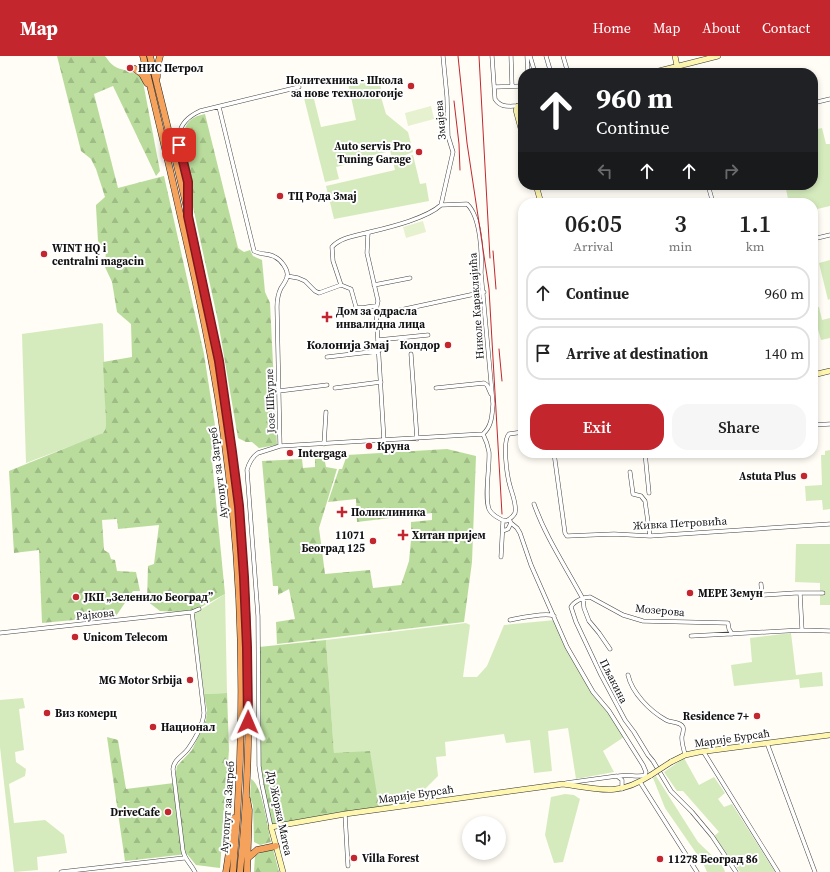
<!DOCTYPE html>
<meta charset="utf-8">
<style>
body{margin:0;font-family:"Source Serif 4",serif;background:#f6f6f6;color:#222;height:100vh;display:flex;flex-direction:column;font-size:15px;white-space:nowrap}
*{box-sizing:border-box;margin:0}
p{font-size:13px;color:#767676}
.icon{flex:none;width:22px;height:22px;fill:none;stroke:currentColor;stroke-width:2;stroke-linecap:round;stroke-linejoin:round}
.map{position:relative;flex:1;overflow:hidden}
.side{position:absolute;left:518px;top:142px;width:300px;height:260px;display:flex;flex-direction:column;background:#fff;border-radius:16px;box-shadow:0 2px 6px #0003}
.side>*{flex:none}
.banner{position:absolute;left:518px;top:12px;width:300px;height:122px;border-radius:16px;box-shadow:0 2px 6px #0003;background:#202124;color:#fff;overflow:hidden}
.controls{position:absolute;left:462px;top:760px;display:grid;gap:8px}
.controls a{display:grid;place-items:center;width:44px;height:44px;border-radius:50%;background:#fff;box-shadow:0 2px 6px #0003;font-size:20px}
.pin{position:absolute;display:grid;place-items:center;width:34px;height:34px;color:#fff;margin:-17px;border-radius:8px;box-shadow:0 2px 6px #0006}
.me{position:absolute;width:44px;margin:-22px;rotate:1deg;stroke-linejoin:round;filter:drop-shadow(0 0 3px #0008)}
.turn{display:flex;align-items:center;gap:14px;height:84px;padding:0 12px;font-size:18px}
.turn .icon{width:52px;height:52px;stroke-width:2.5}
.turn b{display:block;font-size:28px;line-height:34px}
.lanes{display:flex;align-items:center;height:38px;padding:0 12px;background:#0003;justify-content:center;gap:20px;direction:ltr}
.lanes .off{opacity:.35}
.eta{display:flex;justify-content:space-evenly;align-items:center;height:68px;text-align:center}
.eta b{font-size:24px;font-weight:600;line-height:28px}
.primary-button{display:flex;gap:8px;margin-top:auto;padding:8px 12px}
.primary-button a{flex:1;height:46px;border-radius:16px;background:#c4262e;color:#fff;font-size:16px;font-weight:600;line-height:46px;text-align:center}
.primary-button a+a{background:#f6f6f6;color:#222}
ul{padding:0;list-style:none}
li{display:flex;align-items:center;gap:12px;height:54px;margin:0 8px 6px;padding:0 4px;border:2px solid #e0e0e0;border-radius:16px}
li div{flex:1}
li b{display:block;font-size:15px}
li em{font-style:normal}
header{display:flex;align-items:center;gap:24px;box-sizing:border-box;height:56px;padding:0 20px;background:#c4262e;color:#fff}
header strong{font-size:19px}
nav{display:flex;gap:22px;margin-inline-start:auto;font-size:14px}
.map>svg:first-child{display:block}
</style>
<header>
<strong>Map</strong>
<nav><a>Home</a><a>Map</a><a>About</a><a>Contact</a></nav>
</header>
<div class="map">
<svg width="830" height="816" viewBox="0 0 830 816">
<defs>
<pattern id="forest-firs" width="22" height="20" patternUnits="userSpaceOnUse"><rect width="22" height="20" fill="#b9dc9c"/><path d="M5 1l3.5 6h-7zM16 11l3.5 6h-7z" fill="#9ebc85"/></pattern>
</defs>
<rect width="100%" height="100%" fill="#fffdf5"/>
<!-- grass -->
<path fill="#d5ebbd" d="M378,20L383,41H381L386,58L408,76L413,96L393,104L390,95L355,104L356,106L336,111L339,123L325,126L303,38L312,35L321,71L356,64L348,27Z
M822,72L826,88H830V150L813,154V147H789L785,129H813V74Z
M413,99L420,128L426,127L429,145L334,163L326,130L395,114L393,106Z
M830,204V243L828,244L819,207Z
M819,251L822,264L830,262V282L821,284L817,270H813V252Z
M101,267L103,268L106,368L105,375L100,379L26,407L22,278Z
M830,394V453L823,454L822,444L806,445L805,430L822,429L821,399H825V395Z
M796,488H830V549H820V527L795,526Z
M225,538L227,637L204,638L194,558Z
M555,564L591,633L609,651L627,679L603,695L614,716L576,723L568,672L548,675L552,715L534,717L530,684L506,687L504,678L445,686L446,700L436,701L438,720L412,746L379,751L334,698L326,584L466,567L470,569L463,621H477L487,610L504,569Z
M791,577L796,619L822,616L823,630L800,632L799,623L734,630L731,609L752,606L750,582Z
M23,642L25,652L19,653L24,694L15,696L16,706L26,713L25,720L9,728L14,767L45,764L64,779L67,797L37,801L38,814L14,816L0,691V644Z
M684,702L699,729L714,721L725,737L718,743L724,751L732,748L775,816H740L714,780L719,776L683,735H677L664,716Z
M656,720L698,786L723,810L725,816H707L703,807L665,752L653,722Z
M565,738L574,739L580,743L563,806L554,807L545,779L551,741Z"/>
<!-- forest -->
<path fill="url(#forest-firs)" d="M57,0H105C108,4 110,7 114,10C123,16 140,14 143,26L160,115L156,120L113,30L94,38L118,132L164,120L204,298L218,389L211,394L225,538L192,556L160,555L147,545L148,510L154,508L159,469L118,473L117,463L102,464L104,494L109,497L111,503L115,504L117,515L136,516L140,535H133L116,560L42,567L39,494L14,497L9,415L103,377L105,374L106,368L103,306L132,301L131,268L117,256L112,226L105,211L106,194L98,185L96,151V149L105,141L96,113L91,103L81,95Z
M205,58L238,192L244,196L250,194L253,200L262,204L265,236L270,247L277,389L259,392L252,386H246L238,382L218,265L193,151C193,139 192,128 190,117C186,95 172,64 205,58Z
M447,393L476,400L472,506L464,566L277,588L276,566L295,563L289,533L278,539V530H273L262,405L302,403L303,412L315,411V402L324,401L326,411L337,413L319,472L325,518L370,514L373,532L401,529L409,505L411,484H413V476L411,475V466L432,464V457L357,466L356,443L328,446L339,413H342L347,399Z
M326,584L334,697L370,695L379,751L271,771L260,718L259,591Z
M227,637L229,694L220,812L196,809L187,798L125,805L107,681L118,684L126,733L174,727L177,710L192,694L206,664L207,654L204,638Z
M251,723C262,728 268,773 271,786L260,789L254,786L253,749L250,742Z
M273,793L279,816H254L255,799Z"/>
<!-- pitch -->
<path fill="#e6f2cf" d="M431,50L434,63L408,70L405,57Z
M423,165L426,176L406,182L403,171Z"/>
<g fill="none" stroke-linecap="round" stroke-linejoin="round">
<defs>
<path id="street" d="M492,0L495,43C501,52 508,50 518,50
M511,0L512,30
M527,0L528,17
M530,0L535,17
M546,0L551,17
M563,0L568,17
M677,10L679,17
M494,31L523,30
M813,47L830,43
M219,51L254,195C260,199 269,197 275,201C281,204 289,214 287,221C286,225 283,229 281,232C278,238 277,244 277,251L280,390
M708,129L713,147
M188,134C188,103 161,73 200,55L299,31
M441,149L467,148C481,161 482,198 481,217L493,348C492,359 492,370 483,378
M441,149L453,96L448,80L447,41L443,0
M368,177L367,197L378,245L376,254L384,385
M813,183L830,179
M287,220L298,222L305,225L315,235L319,237L341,229
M374,229L410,222
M377,250C370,249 362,254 356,251L351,233L341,229L333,205L332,191C340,182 354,180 366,177C386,172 426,163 441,149
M377,259L484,236
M378,284L428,279
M411,298L417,383
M327,301L379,295
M335,332L381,326
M436,332L484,327L487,329L491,338
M279,335L327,329
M813,369L830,368
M483,378C486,384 488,390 489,396C490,410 484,441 489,453C491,458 500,464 506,465C510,463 513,461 515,457C517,448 512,438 510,430C507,420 502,385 509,378L523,376
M324,388L326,356
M554,397L565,477L567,480L614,478L650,480L830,468
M645,397L649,437
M630,416L633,438L641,440L645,445L650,480
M534,448C546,482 566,511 583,543L584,552L589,565L599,577L610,593
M511,467L517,472L520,477L531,509L567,591L593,636L609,655L643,709L646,716L645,719C640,722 627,718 619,720
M503,475L508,473L511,467L510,465
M501,501L503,465
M761,528L762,538L764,539L795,537H823
M800,537L802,574
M192,556L204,657C203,669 195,683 188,693C183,700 174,703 173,713L183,795C185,804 191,808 195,816
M510,564C520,562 546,556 554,560
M0,577L192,556L199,553
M732,578L729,573L728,567L643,565L623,559L590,541C584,541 574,545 571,551L576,566L601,619L625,664L634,676L648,699L653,705L671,735L692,756L712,780L736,816
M691,580L802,574L830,575
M628,619C632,637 650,655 666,664C671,667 680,665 683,671C684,674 683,677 682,680C681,686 684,693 685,699
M767,687L815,816
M703,695L778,816
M640,726L697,816
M566,727L617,720L622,724V733
M345,758L348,810
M271,771L262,729L259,710L258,560L247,414C249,407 252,401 258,397L280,390L483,378
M61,816L184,802"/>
<path id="secondary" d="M675,0L677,10
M651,17L718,0
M523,49L518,50L516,54L523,80
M536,129L541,147
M813,319L830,315
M671,706L685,699L699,696L830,679
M283,816L271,771L345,758L563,728C600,733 617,741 651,719"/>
<path id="highway" d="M143,0C156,54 169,108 181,162C198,234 214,307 224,381C244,525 246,671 233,816
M150,0C181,123 211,247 229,373C250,516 255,672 240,816
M135,13L142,18L147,27
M157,21V12L160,0
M188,151V134
M247,743L249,754L247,816
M248,802L257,794L276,790
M226,816L234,762"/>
</defs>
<!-- street casing -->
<use href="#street" stroke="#444" stroke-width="4.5"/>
<!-- secondary casing -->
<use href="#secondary" stroke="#333" stroke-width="6"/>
<!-- highway casing -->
<use href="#highway" stroke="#222" stroke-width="7"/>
<!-- street -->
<use href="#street" stroke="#fff" stroke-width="3.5"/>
<!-- secondary -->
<use href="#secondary" stroke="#fff6b0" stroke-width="5"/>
<!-- highway -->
<use href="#highway" stroke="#f5a25d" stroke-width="6"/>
<!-- rail -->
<path stroke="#c4262e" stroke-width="1" d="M458,0L467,87L489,233L502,458
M479,0L490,202
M454,45L459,88L460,114
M493,195L496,233
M499,293L502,325"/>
<defs>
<path id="secondary-bridge" d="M651,719L671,706"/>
</defs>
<!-- secondary-bridge casing -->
<use href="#secondary-bridge" stroke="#333" stroke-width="6" stroke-linecap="butt"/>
<!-- secondary-bridge -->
<use href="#secondary-bridge" stroke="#fff6b0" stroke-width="5"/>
</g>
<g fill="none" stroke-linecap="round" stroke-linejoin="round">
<defs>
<path id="route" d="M179,89L188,126V160L219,305L232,396L239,450L244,521L247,592L248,666"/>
</defs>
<!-- route casing -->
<use href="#route" stroke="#7f191e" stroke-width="10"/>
<!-- route -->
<use href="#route" stroke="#c4262e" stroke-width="7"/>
</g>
<!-- markers -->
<g fill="#c4262e" stroke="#fff" stroke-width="1.5">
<circle cx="130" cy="12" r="4"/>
<circle cx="411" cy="30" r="4"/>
<circle cx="419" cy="96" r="4"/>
<circle cx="280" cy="140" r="4"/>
<circle cx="44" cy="198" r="4"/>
<path d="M325 255h4v4h4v4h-4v4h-4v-4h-4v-4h4z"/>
<circle cx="448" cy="289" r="4"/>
<circle cx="369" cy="390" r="4"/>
<circle cx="290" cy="397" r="4"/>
<circle cx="804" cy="420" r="4"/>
<path d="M340 450h4v4h4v4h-4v4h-4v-4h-4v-4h4z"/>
<path d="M401 473h4v4h4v4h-4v4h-4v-4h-4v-4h4z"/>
<circle cx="373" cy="485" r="4"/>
<circle cx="690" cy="537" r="4"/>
<circle cx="76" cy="541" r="4"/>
<circle cx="75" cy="581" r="4"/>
<circle cx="190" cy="624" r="4"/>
<circle cx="47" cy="657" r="4"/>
<circle cx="757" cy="660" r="4"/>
<circle cx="153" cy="671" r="4"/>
<circle cx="168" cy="756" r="4"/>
<circle cx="354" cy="802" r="4"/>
<circle cx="660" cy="803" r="4"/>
</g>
<g text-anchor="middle" stroke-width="4" stroke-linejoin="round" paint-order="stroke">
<!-- poi labels -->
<g font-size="11" font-weight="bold" fill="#111" stroke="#fff" text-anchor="start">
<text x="138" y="16">НИС Петрол</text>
<text x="403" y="28" text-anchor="end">Политехника - Школа<tspan x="403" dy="13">за нове технологоије</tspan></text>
<text x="411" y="94" text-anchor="end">Auto servis Pro<tspan x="411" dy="13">Tuning Garage</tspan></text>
<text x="288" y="144">ТЦ Рода Змај</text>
<text x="52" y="196">WINT HQ i<tspan x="52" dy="13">centralni magacin</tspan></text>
<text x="336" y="259">Дом за одрасла<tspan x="336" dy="13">инвалидна лица</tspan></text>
<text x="440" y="293" text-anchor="end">Кондор</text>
<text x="377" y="394">Круна</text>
<text x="298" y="401">Intergaga</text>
<text x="796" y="424" text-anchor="end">Astuta Plus</text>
<text x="351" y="460">Поликлиника</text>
<text x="365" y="483" text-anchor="end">11071<tspan x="365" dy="13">Београд 125</tspan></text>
<text x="412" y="483">Хитан пријем</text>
<text x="698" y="541">МЕРЕ Земун</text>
<text x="84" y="545">ЈКП „Зеленило Београд”</text>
<text x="83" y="585">Unicom Telecom</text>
<text x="182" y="628" text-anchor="end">MG Motor Srbija</text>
<text x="55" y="661">Виз комерц</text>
<text x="749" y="664" text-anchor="end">Residence 7+</text>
<text x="161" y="675">Национал</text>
<text x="160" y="760" text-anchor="end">DriveCafe</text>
<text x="362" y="806">Villa Forest</text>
<text x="668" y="807">11278 Београд 86</text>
</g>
<!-- street labels -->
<g font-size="11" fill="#111" stroke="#fff">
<text transform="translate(440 64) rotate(-95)" y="4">Змајева</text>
<text transform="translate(476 250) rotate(-94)" y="4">Николе Караклајића</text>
<text transform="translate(270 345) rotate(-92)" y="4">Јозе Шћурле</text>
<text transform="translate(218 417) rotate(-97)" y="4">Аутопут за Загреб</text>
<text transform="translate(680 467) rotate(-3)" y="4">Живка Петровића</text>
<text transform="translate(660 554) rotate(5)" y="4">Мозерова</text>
<text transform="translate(95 558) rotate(-6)" y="4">Рајкова</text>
<text transform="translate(614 625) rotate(63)" y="4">Пљакина</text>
<text transform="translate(732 682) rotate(-8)" y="4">Марије Бурсаћ</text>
<text transform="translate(416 738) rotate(-8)" y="4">Марије Бурсаћ</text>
<text transform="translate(227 751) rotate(-86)" y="4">Аутопут за Загреб</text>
<text transform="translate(280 757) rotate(78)" y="4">Др Жоржа Матеа</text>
</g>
<!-- neighbourhood labels -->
<g font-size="12" font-weight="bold" fill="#111" stroke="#fff">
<text x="348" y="293">Колонија Змај</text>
</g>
</g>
</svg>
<div class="controls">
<a><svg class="icon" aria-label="sound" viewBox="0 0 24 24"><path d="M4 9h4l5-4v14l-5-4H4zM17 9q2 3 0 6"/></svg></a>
</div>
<div class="pin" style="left:179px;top:89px;background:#d93025"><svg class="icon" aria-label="arrive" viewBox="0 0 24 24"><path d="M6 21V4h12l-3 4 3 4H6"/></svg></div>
<svg class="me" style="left:248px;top:666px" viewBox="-20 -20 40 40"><path d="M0-17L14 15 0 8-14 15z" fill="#c4262e" stroke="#fff" stroke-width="4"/></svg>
<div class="banner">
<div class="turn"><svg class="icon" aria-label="ahead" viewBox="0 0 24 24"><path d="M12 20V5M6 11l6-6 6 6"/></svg><div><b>960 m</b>Continue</div></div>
<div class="lanes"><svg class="icon off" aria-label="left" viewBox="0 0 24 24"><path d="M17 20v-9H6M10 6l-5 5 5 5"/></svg><svg class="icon" aria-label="ahead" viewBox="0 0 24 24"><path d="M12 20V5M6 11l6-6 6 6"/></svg><svg class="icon" aria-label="ahead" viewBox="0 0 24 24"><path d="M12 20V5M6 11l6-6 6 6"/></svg><svg class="icon off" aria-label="right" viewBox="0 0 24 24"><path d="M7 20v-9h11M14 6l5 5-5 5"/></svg></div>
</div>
<section class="side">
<div class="eta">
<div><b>06:05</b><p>Arrival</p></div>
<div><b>3</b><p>min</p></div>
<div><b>1.1</b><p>km</p></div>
</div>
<ul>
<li><svg class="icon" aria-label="ahead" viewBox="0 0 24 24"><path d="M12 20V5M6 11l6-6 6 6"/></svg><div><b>Continue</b></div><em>960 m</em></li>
<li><svg class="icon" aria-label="arrive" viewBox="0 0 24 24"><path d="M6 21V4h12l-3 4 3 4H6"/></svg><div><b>Arrive at destination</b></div><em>140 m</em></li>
</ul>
<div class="primary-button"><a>Exit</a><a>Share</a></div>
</section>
</div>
